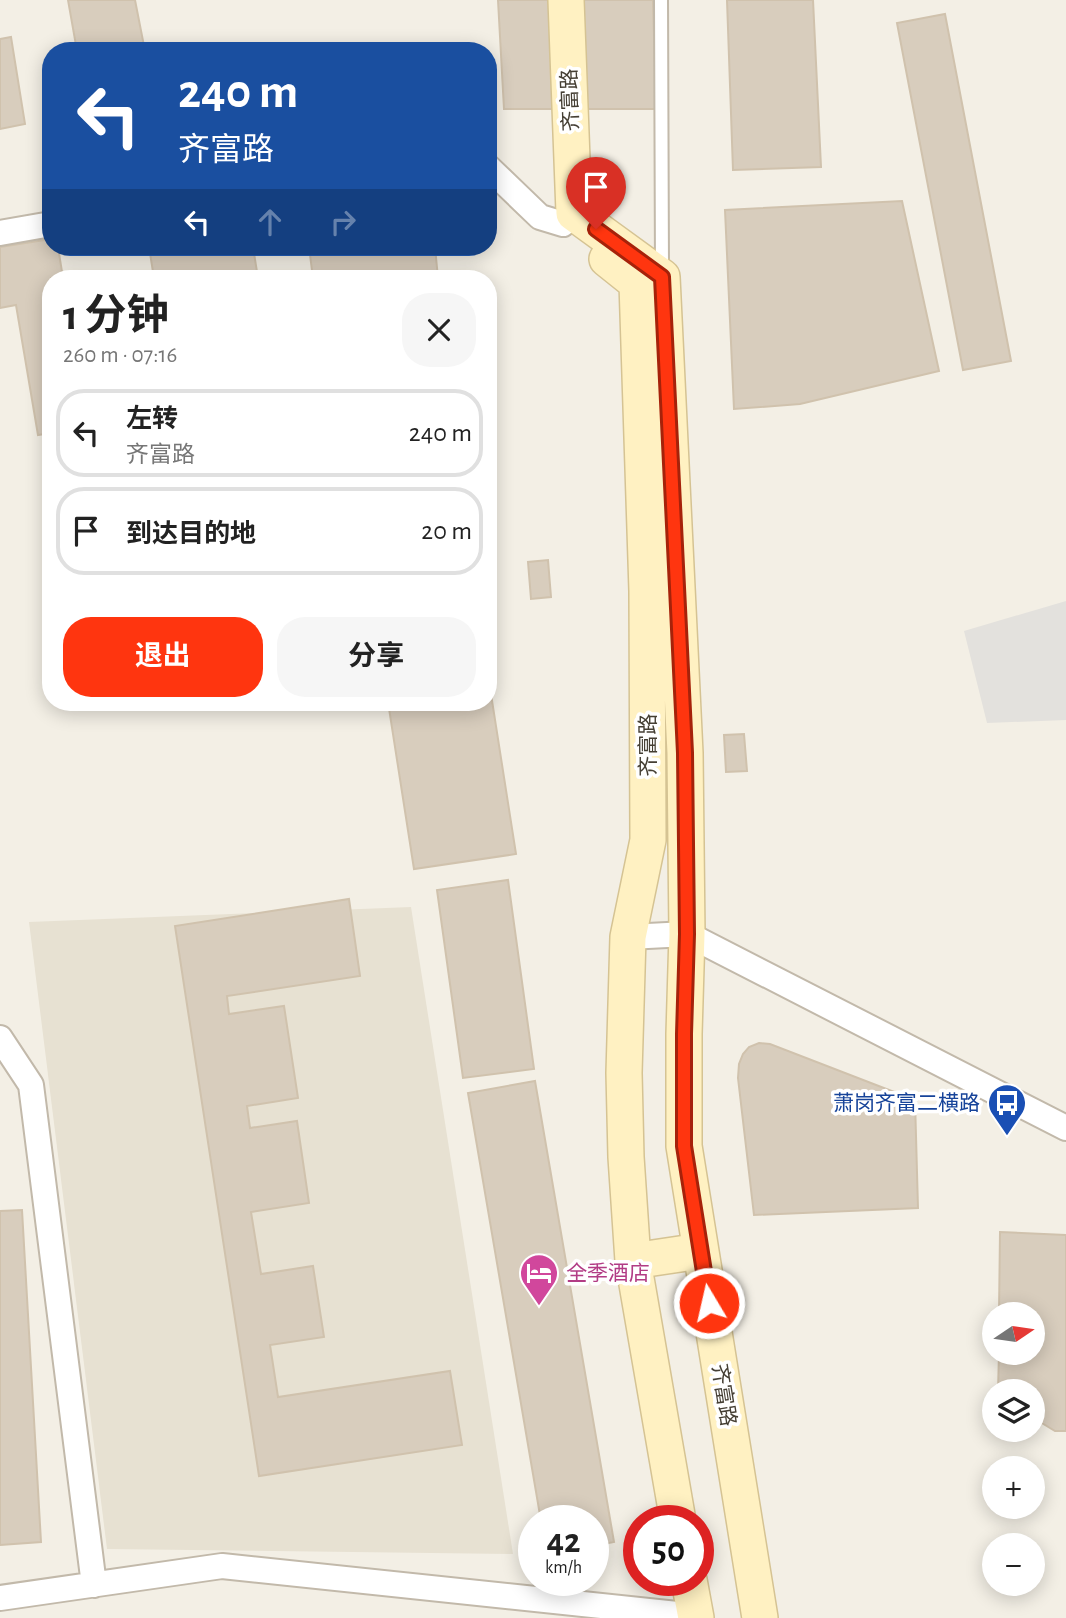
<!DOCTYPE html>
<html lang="zh">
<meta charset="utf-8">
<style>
body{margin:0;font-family:"Alegreya Sans","Noto Sans SC",sans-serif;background:#f6f6f6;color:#222;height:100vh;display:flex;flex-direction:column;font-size:26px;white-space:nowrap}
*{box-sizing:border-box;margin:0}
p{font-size:23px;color:#767676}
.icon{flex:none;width:38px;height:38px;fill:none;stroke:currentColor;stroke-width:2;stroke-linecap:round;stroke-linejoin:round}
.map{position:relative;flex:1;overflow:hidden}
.side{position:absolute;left:42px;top:270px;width:455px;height:441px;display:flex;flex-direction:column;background:#fff;border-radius:28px;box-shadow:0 4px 18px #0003}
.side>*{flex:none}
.guide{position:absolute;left:42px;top:42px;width:455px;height:214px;border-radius:28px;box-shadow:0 4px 18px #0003;background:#1a4fa0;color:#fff;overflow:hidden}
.needle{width:46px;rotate:77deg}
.tools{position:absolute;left:982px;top:1302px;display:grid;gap:14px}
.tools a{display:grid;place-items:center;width:63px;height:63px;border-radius:50%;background:#fff;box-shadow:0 4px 18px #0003;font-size:35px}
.speed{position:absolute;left:518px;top:1505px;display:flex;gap:14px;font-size:35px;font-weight:700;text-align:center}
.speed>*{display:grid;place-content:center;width:91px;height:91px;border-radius:50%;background:#fff;box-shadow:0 4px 18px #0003;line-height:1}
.speed small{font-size:18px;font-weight:400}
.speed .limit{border:10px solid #d22;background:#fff;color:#111}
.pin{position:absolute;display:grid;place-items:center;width:60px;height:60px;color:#fff;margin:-72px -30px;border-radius:50% 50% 50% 0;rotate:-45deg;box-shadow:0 0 7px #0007}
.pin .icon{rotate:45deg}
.me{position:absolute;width:77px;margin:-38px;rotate:351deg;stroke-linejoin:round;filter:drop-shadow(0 0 5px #0008)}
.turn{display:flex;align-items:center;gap:24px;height:147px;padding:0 21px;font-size:32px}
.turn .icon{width:91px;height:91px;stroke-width:2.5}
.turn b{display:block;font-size:49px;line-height:60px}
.lanes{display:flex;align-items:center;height:66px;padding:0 21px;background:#0003;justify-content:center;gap:35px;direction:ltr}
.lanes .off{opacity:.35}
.round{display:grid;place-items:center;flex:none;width:74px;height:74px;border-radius:28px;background:#f6f6f6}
.headline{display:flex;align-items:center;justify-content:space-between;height:119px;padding:0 21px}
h1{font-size:42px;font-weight:700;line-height:52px}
.button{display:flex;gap:14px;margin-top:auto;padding:14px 21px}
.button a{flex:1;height:80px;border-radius:28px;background:#ff350f;color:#fff;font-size:28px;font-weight:700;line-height:80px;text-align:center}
.button a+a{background:#f6f6f6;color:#222}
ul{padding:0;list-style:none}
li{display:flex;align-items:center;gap:21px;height:88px;margin:0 14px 10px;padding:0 7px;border:4px solid #e0e0e0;border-radius:28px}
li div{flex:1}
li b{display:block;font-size:26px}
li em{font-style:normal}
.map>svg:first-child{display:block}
</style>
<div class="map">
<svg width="1066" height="1618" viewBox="0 0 1066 1618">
<rect width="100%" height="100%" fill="#f3efe5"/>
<!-- residential -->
<path fill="#e7e1d2" d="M411,907L513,1554L107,1549L29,922Z"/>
<!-- parking -->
<path fill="#e3e1dd" d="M1066,601V720L987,723L964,631Z"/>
<!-- building -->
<path fill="#d8cdbd" stroke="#d0c2ad" stroke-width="2" d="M68,0H135L145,51H77Z
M498,0H653L656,109H504Z
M727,0H813L821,167L733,170Z
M945,14L1011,361L963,370L897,23Z
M11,37L25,124L0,129V39Z
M902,201L939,371L800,404L734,409L725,210Z
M51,239V247H58L63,278H51V433L38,435L16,305L0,308V247Z
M149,247H253L258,278H154Z
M309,247H435L438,278H313Z
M548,560L551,597L531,599L528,562Z
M488,675L516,854L414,869L388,702H488Z
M744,734L747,771L726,772L724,735Z
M508,880L534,1069L463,1078L437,890Z
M349,899L360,976L227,996L229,1014L284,1006L298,1098L247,1106L250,1128L297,1121L309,1203L251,1212L261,1274L313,1266L324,1337L270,1345L278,1397L450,1371L462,1445L259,1476L175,926Z
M759,1043L770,1044L915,1100L918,1208L754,1215L738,1078L739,1064L743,1054L749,1047Z
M535,1081L614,1542L593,1546V1521H541L468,1093Z
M22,1210L41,1542L0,1545V1211Z
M1000,1232L1066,1235V1431H1055L1032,1417V1391H998L999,1353H1032V1314H999Z"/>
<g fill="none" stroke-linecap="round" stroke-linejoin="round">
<defs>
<path id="service" d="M661,0L662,269"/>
<path id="minor" d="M488,167L540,217L563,224L574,213
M0,233L51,224
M628,937L687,934L1066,1128
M0,1038L31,1085L94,1585
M0,1598L222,1566L696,1616"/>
<path id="secondary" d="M566,0L574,213L662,277L685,753L687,934L684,1034V1146L760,1618
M607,259L637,283L647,591L648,840L628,937L624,1073L626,1157L633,1261L678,1521
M633,1261L700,1251
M689,1580L696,1618"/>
</defs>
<!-- service casing -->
<use href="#service" stroke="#c2b9aa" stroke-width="16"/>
<!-- minor casing -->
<use href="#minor" stroke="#c2b9aa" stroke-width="28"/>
<!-- secondary casing -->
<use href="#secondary" stroke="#d5c393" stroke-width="38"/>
<!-- service -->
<use href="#service" stroke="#fff" stroke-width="12"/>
<!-- minor -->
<use href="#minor" stroke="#fff" stroke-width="24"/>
<!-- secondary -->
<use href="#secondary" stroke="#fff1c2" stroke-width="35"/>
</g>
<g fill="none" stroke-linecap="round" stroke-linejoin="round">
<defs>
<path id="route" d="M596,229L662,277L685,753L687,934L684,1034V1146L709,1303"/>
</defs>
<!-- route casing -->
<use href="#route" stroke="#a6220a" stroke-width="18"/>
<!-- route -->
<use href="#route" stroke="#ff350f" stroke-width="12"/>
</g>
<!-- icons -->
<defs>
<symbol id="bus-pin" viewBox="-11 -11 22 30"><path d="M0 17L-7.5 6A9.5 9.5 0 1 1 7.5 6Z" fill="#1a4fb4" stroke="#fff"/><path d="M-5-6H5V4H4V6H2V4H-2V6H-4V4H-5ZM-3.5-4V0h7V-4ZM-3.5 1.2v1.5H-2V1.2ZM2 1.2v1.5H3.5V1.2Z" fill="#fff"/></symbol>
<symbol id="hotel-pin" viewBox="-11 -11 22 30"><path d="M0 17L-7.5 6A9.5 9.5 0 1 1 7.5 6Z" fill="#d1479c" stroke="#fff"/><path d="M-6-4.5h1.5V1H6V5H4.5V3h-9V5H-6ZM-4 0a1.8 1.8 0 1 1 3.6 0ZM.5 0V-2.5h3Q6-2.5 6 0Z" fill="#fff"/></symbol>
</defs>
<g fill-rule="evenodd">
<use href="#bus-pin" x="985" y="1081" width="44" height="60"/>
<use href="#hotel-pin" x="517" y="1251" width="44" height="60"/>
</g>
<g text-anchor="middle" stroke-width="7" stroke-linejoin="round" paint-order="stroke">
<!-- street labels -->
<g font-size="21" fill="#453f34" stroke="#fff">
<text transform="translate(570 100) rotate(-92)" y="7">齐富路</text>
<text transform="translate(648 745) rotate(-90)" y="7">齐富路</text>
<text transform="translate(724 1395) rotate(81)" y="7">齐富路</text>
</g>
<!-- transit labels -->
<g font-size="21" fill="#164399" stroke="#fff" text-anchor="end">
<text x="980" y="1110">萧岗齐富二横路</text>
</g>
<!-- hotel labels -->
<g font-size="21" fill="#b23c85" stroke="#fff" text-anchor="start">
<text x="566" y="1280">全季酒店</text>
</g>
</g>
</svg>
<div class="tools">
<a><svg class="needle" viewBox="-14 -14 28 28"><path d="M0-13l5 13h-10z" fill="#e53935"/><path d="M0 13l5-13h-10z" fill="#767676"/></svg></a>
<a><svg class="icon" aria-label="layers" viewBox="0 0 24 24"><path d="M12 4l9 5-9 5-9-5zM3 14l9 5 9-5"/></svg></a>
<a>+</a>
<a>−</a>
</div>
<div class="speed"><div>42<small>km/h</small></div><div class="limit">50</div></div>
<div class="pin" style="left:596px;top:229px;background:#d93025"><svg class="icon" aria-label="arrive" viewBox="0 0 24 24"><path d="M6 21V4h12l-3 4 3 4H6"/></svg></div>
<svg class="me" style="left:709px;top:1303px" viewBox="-20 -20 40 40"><circle r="17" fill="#ff350f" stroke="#fff" stroke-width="3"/><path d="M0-11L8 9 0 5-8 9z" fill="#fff"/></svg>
<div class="guide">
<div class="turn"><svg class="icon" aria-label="left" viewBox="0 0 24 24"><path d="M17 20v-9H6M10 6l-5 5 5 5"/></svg><div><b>240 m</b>齐富路</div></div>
<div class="lanes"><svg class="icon" aria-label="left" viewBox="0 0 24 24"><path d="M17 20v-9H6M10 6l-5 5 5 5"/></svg><svg class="icon off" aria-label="ahead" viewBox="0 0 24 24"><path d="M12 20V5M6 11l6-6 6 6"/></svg><svg class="icon off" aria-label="right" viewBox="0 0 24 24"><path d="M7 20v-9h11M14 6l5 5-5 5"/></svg></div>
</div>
<section class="side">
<div class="headline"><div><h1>1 分钟</h1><p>260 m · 07:16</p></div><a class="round"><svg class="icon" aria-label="close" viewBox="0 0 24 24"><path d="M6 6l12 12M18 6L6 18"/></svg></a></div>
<ul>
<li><svg class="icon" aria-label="left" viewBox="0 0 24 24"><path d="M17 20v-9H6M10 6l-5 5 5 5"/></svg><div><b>左转</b><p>齐富路</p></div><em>240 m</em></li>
<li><svg class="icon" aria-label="arrive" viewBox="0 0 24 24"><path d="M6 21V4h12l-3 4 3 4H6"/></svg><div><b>到达目的地</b></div><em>20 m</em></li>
</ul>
<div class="button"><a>退出</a><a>分享</a></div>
</section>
</div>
